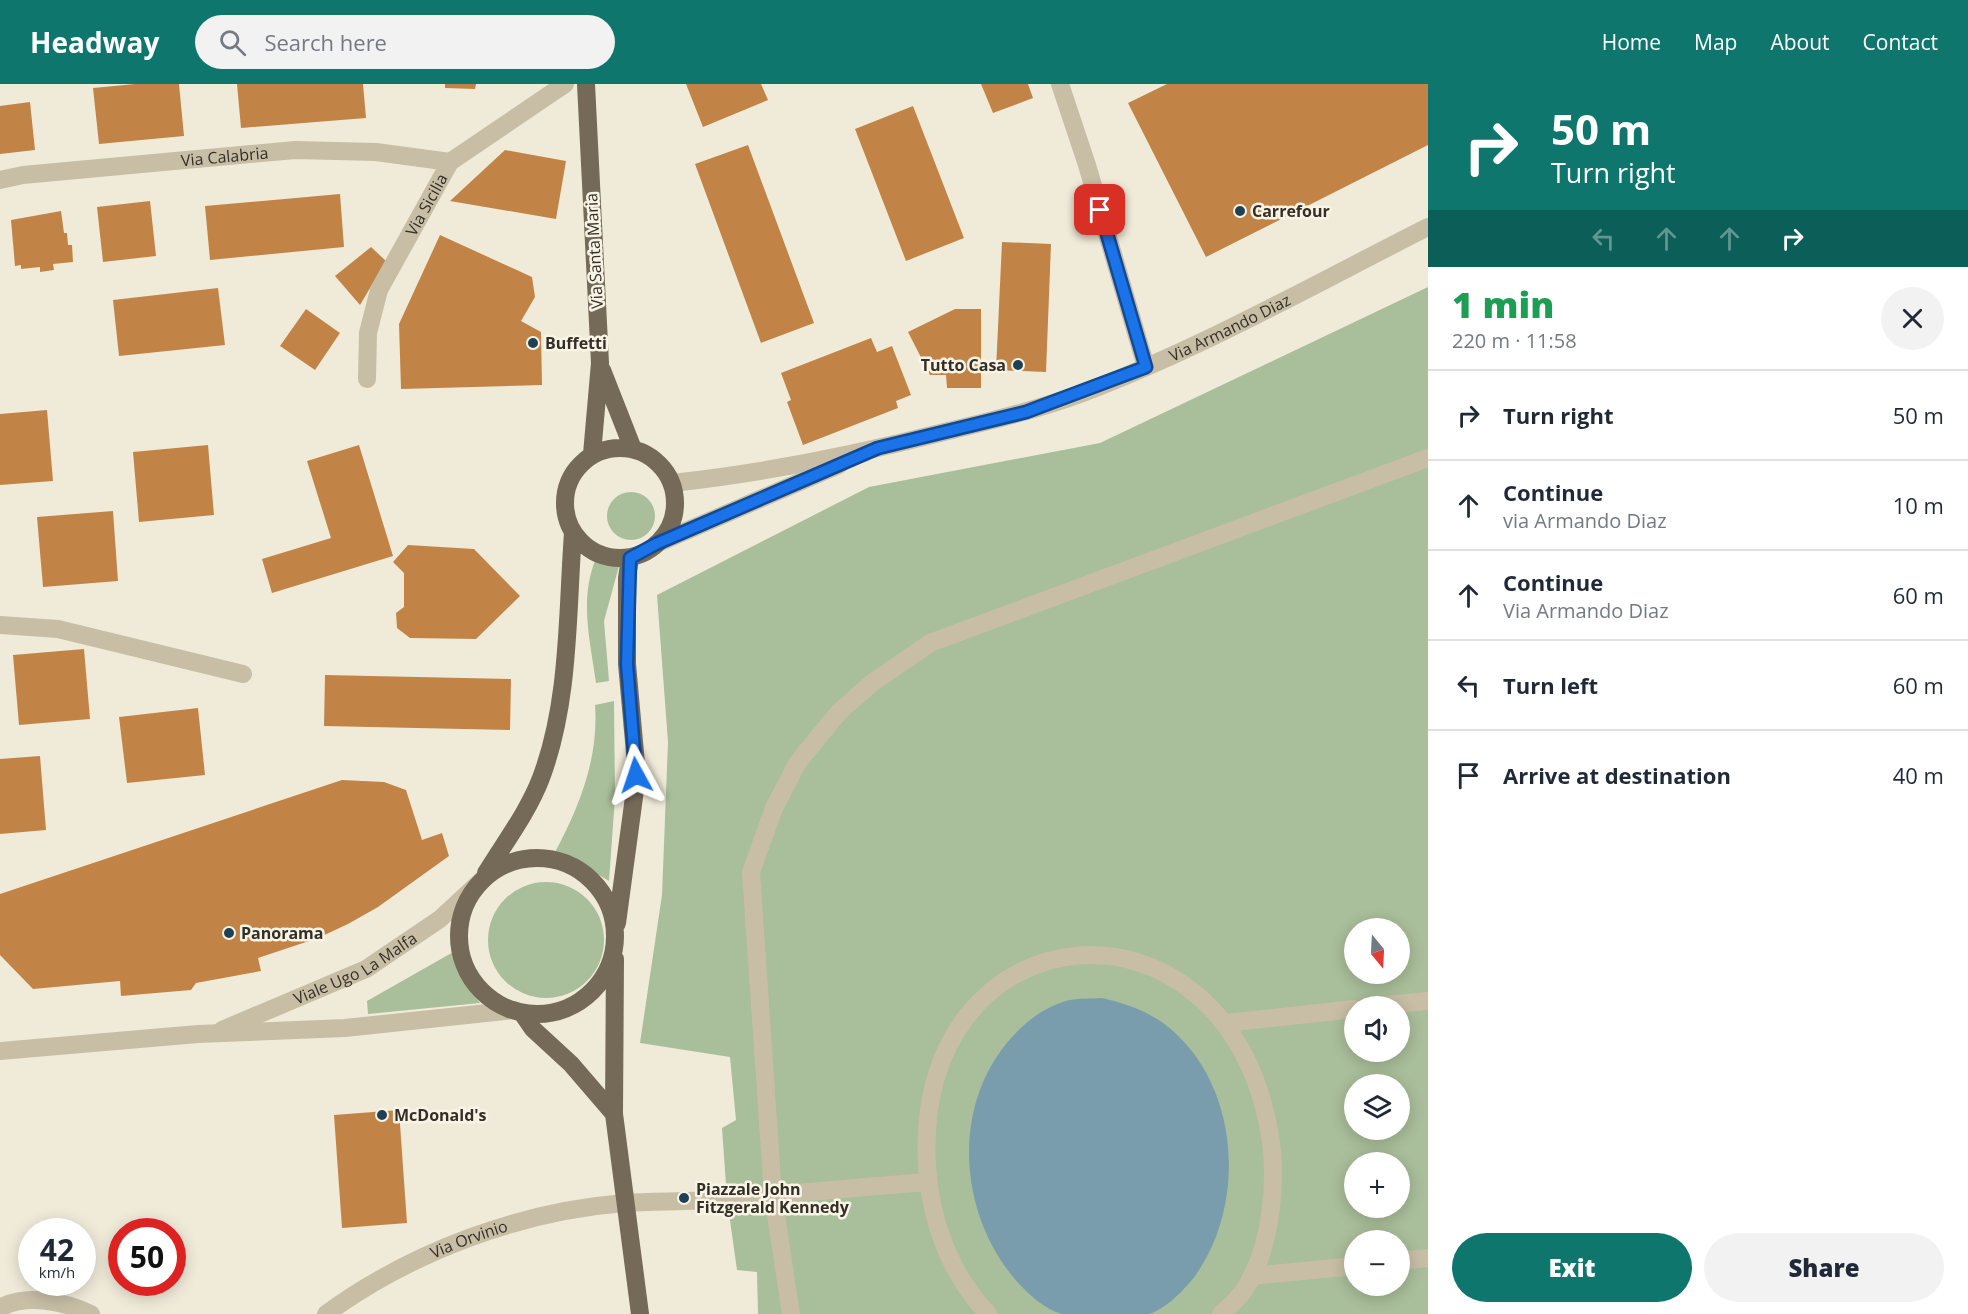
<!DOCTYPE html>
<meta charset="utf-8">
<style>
body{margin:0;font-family:"Open Sans",sans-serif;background:#f2f2f3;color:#1f2937;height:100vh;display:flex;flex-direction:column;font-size:22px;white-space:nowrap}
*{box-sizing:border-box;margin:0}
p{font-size:20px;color:#747a83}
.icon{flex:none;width:33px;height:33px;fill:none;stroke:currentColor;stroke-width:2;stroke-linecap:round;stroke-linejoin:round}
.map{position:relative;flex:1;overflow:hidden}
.drawer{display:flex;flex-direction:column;background:#fff;width:540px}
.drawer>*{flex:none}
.top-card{background:#0f766e;color:#fff;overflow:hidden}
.needle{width:39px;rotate:162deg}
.tools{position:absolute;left:1344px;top:834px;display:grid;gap:12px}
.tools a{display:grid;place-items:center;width:66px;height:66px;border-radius:50%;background:#fff;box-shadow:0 3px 15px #0003;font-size:30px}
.speed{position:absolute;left:18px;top:1134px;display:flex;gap:12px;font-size:30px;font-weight:700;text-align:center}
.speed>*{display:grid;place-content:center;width:78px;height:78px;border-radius:50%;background:#fff;box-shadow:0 3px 15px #0003;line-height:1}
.speed small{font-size:15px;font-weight:400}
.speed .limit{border:9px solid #d22;background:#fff;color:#111}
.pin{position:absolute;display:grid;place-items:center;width:51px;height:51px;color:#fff;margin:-26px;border-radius:12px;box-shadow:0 3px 9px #0006}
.me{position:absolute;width:66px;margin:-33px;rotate:355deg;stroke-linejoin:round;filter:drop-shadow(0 0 4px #0008)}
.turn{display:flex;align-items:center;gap:21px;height:126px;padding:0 24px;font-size:27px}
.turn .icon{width:78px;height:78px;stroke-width:2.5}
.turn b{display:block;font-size:42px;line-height:51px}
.lanes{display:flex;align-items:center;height:57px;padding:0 24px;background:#0003;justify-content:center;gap:30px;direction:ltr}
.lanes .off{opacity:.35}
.round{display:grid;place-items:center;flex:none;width:63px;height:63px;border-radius:32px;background:#f2f2f3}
.head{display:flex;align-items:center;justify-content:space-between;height:102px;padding:0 24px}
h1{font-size:36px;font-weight:800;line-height:45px;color:#1e9e55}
.action{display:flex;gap:12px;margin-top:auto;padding:12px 24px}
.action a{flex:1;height:69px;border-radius:36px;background:#0f766e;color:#fff;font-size:24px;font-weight:800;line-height:69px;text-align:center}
.action a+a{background:#f2f2f3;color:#1f2937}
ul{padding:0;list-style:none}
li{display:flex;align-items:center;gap:18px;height:90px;padding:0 24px;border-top:2px solid #e0e1e3}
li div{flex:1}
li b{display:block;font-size:22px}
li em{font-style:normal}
header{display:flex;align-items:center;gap:36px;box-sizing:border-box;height:84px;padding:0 30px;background:#0f766e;color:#fff}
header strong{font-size:28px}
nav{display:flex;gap:33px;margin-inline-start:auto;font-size:21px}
.search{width:420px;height:54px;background:#f2f2f3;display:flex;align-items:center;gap:15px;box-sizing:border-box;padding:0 21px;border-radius:33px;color:#747a83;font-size:22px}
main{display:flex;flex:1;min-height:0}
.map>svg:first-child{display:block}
</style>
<header>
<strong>Headway</strong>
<div class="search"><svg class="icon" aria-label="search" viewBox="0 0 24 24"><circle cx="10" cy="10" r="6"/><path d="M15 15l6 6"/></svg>Search here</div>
<nav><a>Home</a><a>Map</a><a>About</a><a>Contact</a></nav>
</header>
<main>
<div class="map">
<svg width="1428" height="1230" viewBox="0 0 1428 1230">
<rect width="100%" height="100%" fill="#f0ebd9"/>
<!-- green -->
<path fill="#a9be9a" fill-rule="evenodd" d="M1428,203V1230H758L757,1188L737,1186L727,1115L722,1044L736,1036L730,973L640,959L662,811L668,658L657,511L869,403L1100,359ZM1354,844H1400V890H1354ZM1354,922H1400V968H1354ZM1354,1000H1400V1046H1354ZM1354,1078H1400V1124H1354ZM1354,1156H1400V1202H1354Z
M607 432a24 24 0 1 1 48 0a24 24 0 1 1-48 0Z
M596,474L619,482L604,537L609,597L596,599C590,555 579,516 596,474Z
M614,617L615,713L609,797L581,780L554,770C579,724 599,674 595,621Z
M488 856a58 58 0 1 1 116 0a58 58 0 1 1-116 0Z
M455,867L467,902L480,919L368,930L367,917Z"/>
<!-- water -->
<path fill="#799dac" d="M1102,914C1128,920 1153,929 1173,947C1240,1006 1246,1121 1195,1192C1185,1205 1166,1225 1149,1230C1139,1230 1123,1230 1112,1230C1097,1230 1076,1230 1062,1230C1043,1225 1026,1208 1014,1194C957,1126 952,1019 1012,953C1027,936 1048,921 1070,916C1080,914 1092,915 1102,914Z"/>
<!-- building -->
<path fill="#c28446" d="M135,0H179L184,52L99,60L93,4Z
M237,0H363L366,34L241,44Z
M445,0H476L475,5L445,4Z
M686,0H761L768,16L703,43Z
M981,0H1028L1033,14L993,29Z
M1167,0H1428V61L1206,173L1128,19Z
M30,18L35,66L0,70V22Z
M913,22L964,154L906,177L855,45Z
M748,61L814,239L761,259L695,80Z
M505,66L566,77L556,135L450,117Z
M340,110L344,163L210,176L205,122Z
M150,117L156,172L103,178L97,123Z
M61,127L64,149H67L68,161H72L73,178L53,180L54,186L40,188V183L21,185V181L15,182L11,136Z
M440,151L532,193L535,213L521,237L541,248L542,301L401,305L399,240Z
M1002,158L1051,160L1046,288L996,286Z
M371,163L386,177L360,221L335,192Z
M218,204L225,261L119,272L113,216Z
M306,225L340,249L315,286L280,262Z
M955,225H981V304H947L946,291H930L908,248Z
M871,254L877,268L892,262L911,311L896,317L898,324L803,361L787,318L791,316L781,289Z
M47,326L53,397L0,401V330Z
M208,361L214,431L139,438L133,368Z
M359,361L393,472L272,509L262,475L331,454L307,377Z
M113,427L118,497L43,503L37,433Z
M408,461L474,465L520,512L476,555L410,554L397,544L396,529L404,523V489L393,478Z
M84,565L90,635L19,641L13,571Z
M325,591L511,595L510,646L324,642Z
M198,624L205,691L127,699L119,633Z
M40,672L46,746L0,750V675Z
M342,696L384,698L406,706L422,756L442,749L449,772L378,823L348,840L318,854L258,874L261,887L196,899L191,906L121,912L120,897L33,905L0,871V810Z
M399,1026L407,1139L342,1144L334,1031Z"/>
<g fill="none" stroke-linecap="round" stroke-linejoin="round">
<!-- minor -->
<g stroke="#c8bea6" stroke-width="18">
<path d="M1060,0L1087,81L1146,283"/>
<path id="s1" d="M0,96L23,91L295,66L376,68L450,78"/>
<path id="s2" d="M367,295L368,249L379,206L450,78L565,0"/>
<path id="s3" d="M672,399C764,389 854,371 944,348C990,337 1036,326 1080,310C1200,265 1313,201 1428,143"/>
<path d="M656,460L839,381"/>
<path d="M0,541L58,545L243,590"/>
<path d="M1378,922L1428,917"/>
<path d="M1226,939L1354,925"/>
<path id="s4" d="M222,946L366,885L440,835L483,795"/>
<path d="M0,967L198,950L345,944L514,926"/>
<path d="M1400,1177L1428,1174"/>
<path d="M1252,1192L1354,1182"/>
<path d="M0,1224C26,1209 66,1218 91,1230"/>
<path id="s5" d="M326,1230C411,1168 520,1127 625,1119C658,1117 691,1118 725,1115C792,1110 860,1103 928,1098"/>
<path d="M791,1230L773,1111L751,788L774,724L798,678L839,628L872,599L930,559L1428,374"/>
<path d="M988,1230C950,1190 930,1136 927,1081C912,823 1223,793 1269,1046C1278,1095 1272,1164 1244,1206C1238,1215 1229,1223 1221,1230"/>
</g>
<!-- major -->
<path stroke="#756958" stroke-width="18" d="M586,0L600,279L592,370
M602,286L633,365
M565 419a55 55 0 1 1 110 0a55 55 0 1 1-110 0Z
M459 852a78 78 0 1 1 156 0a78 78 0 1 1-156 0Z
M486,789C505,758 528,728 541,694C570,617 567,529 573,449
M617,839L637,691L627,580V494L630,474
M615,875L614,1030L640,1230
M522,929L533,945L571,980L614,1030"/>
</g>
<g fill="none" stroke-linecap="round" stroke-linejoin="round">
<defs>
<path id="route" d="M636,691L627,580L630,474L656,460L878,364L1026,328L1146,283L1100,126"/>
</defs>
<!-- route casing -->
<use href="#route" stroke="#114b97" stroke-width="15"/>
<!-- route -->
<use href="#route" stroke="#1a73e8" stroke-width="10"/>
</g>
<!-- markers -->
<g fill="#1e4254" stroke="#f8f4e5" stroke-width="2">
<circle cx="1240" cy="127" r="6"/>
<circle cx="533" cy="259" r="6"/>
<circle cx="1018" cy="281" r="6"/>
<circle cx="229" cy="849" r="6"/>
<circle cx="382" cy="1031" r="6"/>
<circle cx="684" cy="1114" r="6"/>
</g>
<g text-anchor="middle" stroke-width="5" stroke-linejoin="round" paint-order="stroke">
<!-- street labels -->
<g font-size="16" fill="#342e26" stroke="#f8f4e5">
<text dy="6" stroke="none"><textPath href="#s1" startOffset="226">Via Calabria</textPath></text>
<text dy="6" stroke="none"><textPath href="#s2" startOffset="188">Via Sicilia</textPath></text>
<text transform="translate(594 167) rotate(-93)" y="6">Via Santa Maria</text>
<text dy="6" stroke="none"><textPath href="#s3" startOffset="582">Via Armando Diaz</textPath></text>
<text dy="6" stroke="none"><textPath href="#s4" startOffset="147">Viale Ugo La Malfa</textPath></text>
<text dy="6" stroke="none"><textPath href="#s5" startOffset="162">Via Orvinio</textPath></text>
</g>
<!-- poi labels -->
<g font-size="16" font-weight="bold" fill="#342e26" stroke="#f8f4e5" text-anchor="start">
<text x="1252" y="133">Carrefour</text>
<text x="545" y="265">Buffetti</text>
<text x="1006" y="287" text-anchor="end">Tutto Casa</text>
<text x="241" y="855">Panorama</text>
<text x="394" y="1037">McDonald's</text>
<text x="696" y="1111">Piazzale John<tspan x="696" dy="18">Fitzgerald Kennedy</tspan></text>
</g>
</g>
</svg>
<div class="tools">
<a><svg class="needle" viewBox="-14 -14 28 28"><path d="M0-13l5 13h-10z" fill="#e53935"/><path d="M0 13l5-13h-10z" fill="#747a83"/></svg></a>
<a><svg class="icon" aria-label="sound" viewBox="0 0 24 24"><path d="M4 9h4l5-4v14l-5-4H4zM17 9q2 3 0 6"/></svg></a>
<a><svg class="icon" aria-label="layers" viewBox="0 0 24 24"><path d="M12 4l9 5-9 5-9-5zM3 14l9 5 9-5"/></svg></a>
<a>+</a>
<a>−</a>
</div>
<div class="speed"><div>42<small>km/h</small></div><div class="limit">50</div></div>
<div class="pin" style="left:1100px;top:126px;background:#d93025"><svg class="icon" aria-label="arrive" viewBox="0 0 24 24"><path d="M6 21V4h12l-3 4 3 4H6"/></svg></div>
<svg class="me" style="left:636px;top:691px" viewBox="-20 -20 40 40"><path d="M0-17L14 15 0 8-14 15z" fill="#1a73e8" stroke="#fff" stroke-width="4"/></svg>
</div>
<section class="drawer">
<div class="top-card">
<div class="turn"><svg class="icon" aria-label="right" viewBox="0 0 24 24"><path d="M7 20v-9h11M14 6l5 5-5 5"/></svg><div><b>50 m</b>Turn right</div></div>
<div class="lanes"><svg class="icon off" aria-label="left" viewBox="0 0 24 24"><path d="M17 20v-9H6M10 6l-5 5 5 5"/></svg><svg class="icon off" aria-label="ahead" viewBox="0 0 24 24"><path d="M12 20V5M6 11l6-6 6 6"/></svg><svg class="icon off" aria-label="ahead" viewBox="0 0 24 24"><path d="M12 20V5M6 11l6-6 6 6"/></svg><svg class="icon" aria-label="right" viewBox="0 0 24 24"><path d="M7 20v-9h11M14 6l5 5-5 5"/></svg></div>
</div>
<div class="head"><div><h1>1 min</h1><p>220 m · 11:58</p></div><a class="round"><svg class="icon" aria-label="close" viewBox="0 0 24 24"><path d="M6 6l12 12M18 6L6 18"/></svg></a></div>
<ul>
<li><svg class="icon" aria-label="right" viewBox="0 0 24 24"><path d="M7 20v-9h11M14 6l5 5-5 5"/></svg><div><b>Turn right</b></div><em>50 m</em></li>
<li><svg class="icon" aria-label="ahead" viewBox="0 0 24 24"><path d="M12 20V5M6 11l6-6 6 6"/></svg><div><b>Continue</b><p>via Armando Diaz</p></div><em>10 m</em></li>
<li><svg class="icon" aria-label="ahead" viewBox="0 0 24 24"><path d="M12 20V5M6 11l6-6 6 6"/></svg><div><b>Continue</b><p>Via Armando Diaz</p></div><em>60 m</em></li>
<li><svg class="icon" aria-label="left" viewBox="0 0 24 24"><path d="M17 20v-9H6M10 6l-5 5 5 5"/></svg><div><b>Turn left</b></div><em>60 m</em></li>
<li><svg class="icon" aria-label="arrive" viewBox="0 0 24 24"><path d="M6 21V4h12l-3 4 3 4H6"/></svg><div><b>Arrive at destination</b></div><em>40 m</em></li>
</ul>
<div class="action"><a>Exit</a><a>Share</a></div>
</section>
</main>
